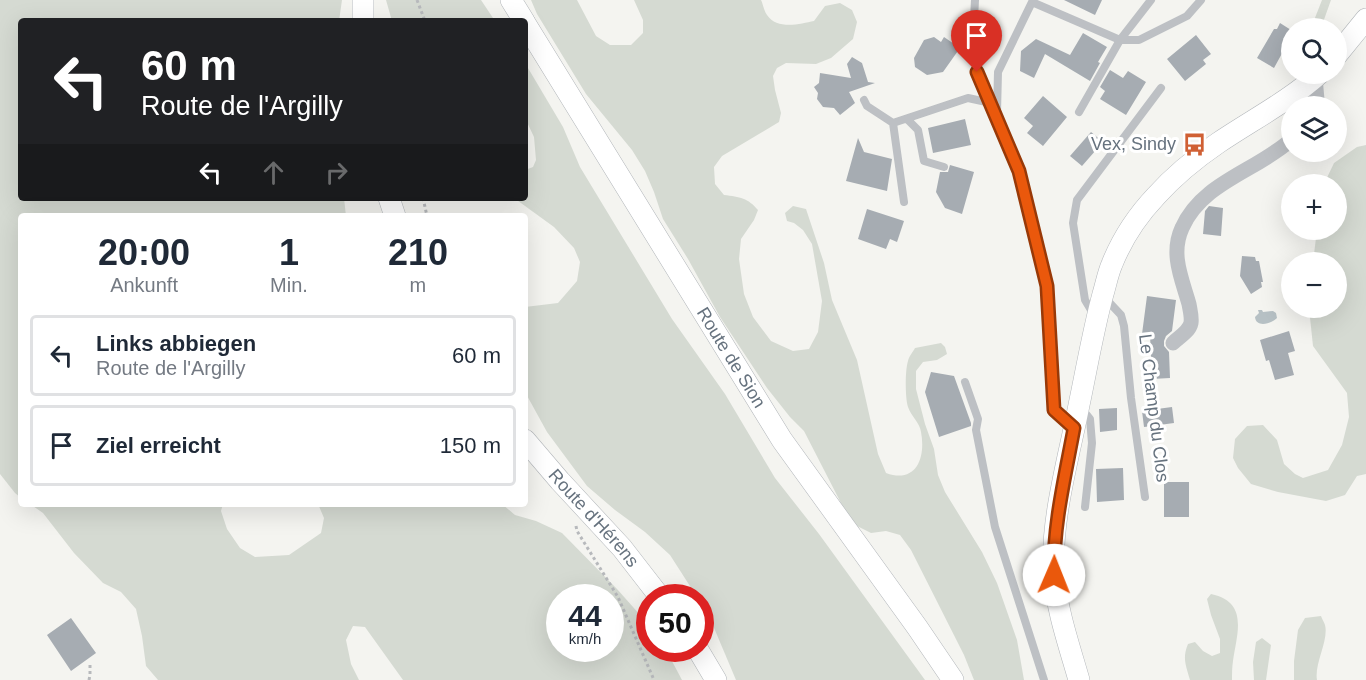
<!DOCTYPE html>
<html lang="de">
<meta charset="utf-8">
<style>
body{margin:0;font-family:Helvetica,sans-serif;background:#f6f6f7;color:#1f2937;height:100vh;display:flex;flex-direction:column;font-size:22px;white-space:nowrap}
*{box-sizing:border-box;margin:0}
p{font-size:20px;color:#747a83}
.icon{flex:none;width:33px;height:33px;fill:none;stroke:currentColor;stroke-width:2;stroke-linecap:round;stroke-linejoin:round}
.map{position:relative;flex:1;overflow:hidden}
.sheet{position:absolute;left:18px;top:213px;width:510px;height:294px;display:flex;flex-direction:column;background:#fff;border-radius:6px;box-shadow:0 6px 24px #0002}
.sheet>*{flex:none}
.top-card{position:absolute;left:18px;top:18px;width:510px;height:183px;border-radius:6px;box-shadow:0 6px 24px #0002;background:#202124;color:#fff;overflow:hidden}
.controls{position:absolute;left:1281px;top:18px;display:grid;gap:12px}
.controls a{display:grid;place-items:center;width:66px;height:66px;border-radius:50%;background:#fff;box-shadow:0 6px 24px #0002;font-size:30px}
.speed{position:absolute;left:546px;top:584px;display:flex;gap:12px;font-size:30px;font-weight:700;text-align:center}
.speed>*{display:grid;place-content:center;width:78px;height:78px;border-radius:50%;background:#fff;box-shadow:0 6px 24px #0002;line-height:1}
.speed small{font-size:15px;font-weight:400}
.speed .limit{border:9px solid #d22;background:#fff;color:#111}
.pin{position:absolute;display:grid;place-items:center;width:51px;height:51px;color:#fff;margin:-62px -26px;border-radius:50% 50% 50% 0;rotate:-45deg;box-shadow:0 0 6px #0007}
.pin .icon{rotate:45deg}
.me{position:absolute;width:66px;margin:-33px;rotate:1deg;stroke-linejoin:round;filter:drop-shadow(0 0 4px #0008)}
.turn{display:flex;align-items:center;gap:21px;height:126px;padding:0 24px;font-size:27px}
.turn .icon{width:78px;height:78px;stroke-width:2.5}
.turn b{display:block;font-size:42px;line-height:51px}
.lanes{display:flex;align-items:center;height:57px;padding:0 24px;background:#0003;justify-content:center;gap:30px;direction:ltr}
.lanes .off{opacity:.35}
.eta{display:flex;justify-content:space-evenly;align-items:center;height:102px;text-align:center}
.eta b{font-size:36px;font-weight:600;line-height:42px}
ul{padding:0;list-style:none}
li{display:flex;align-items:center;gap:18px;height:81px;margin:0 12px 9px;padding:0 12px;border:3px solid #e0e1e3;border-radius:6px}
li div{flex:1}
li b{display:block;font-size:22px}
li em{font-style:normal}
.map>svg:first-child{display:block}
</style>
<div class="map">
<svg width="1366" height="680" viewBox="0 0 1366 680">
<rect width="100%" height="100%" fill="#f4f4f0"/>
<!-- green -->
<path fill="#d5dad2" fill-rule="evenodd" d="M0,0H342L339,21H21V198H344L346,216H21V498L15,493L0,474Z
M386,0H481L495,21H392Z
M531,0H577L596,36L610,45H631L643,33V20L634,0H761C763,4 764,11 767,15C777,30 800,24 814,21L825,6L840,3L852,10L857,22L853,39L831,58L816,64L786,63L777,68L773,76L775,90L781,113L779,122L722,156L714,167L715,184L724,195C740,197 748,198 758,210L754,220L741,239L739,259L744,294L753,317L771,341L793,351L809,349L818,332L822,301L812,244L803,230L794,223L787,221L785,213L793,206L806,209L824,263L832,300L857,360L878,454L886,473C916,484 926,458 921,432C920,423 911,416 908,407C905,398 905,370 908,361C909,356 913,352 915,348L941,343L945,347L947,354L937,360L923,362L916,371V389L925,424L934,449L938,475L945,492L982,552L997,583L1017,640L1024,680H974L964,655L911,550L900,535L886,531L871,533L857,526L842,505L804,431L790,417L767,388L720,317L688,259L663,219L654,192L645,171L632,150L586,94L537,14Z
M1322,0H1331L1321,28H1311Z
M525,63L563,127L580,167L672,319L725,394L775,478L819,534L925,680H736L709,616L701,603L700,597H697L670,555L645,532L615,510L587,486L547,432L525,392V307L558,303L577,281L580,262L574,248L554,227L514,198H525V170L533,167L536,160L534,137L525,118Z
M1366,145V474L1357,476L1345,495L1326,501L1278,492L1251,484L1238,468L1233,458L1235,439L1247,426L1263,425L1277,440L1284,464L1295,474L1303,478L1328,470L1342,445L1349,417L1347,393L1313,346L1309,308H1336V262H1313L1317,230H1336V184H1324L1334,163L1357,147Z
M30,504H223L221,511L227,529L240,548L255,557L289,555L321,533L324,518L318,504H502L515,515L536,521L562,533L617,589L649,625L650,648H665L682,680H403L365,627L353,626L346,640L351,664L359,680H158L146,666L142,636L136,609L121,592L103,583L74,553L43,513ZM560,597H610V648H560Z
M1211,594C1249,602 1237,633 1233,661C1232,667 1232,674 1232,680H1190C1186,666 1182,658 1188,644L1195,642L1203,651L1212,656L1220,653V639L1211,615L1207,599Z
M1321,616C1322,619 1324,622 1325,625C1329,640 1314,664 1317,680H1294V661L1298,630L1305,618Z
M1262,638L1271,645L1266,680H1254L1253,662L1256,642Z"/>
<!-- water -->
<path fill="#b6c0c4" d="M1258,310H1262L1263,312L1273,311L1276,313L1277,318C1271,324 1256,328 1255,317L1259,313Z"/>
<!-- building -->
<path fill="#a6acb2" d="M1064,0H1102L1095,15Z
M1280,23L1291,30L1288,35L1291,37L1274,68L1257,58L1274,29H1277Z
M1083,33L1107,47L1098,62L1100,63L1090,81L1045,54L1034,78L1020,71L1021,51L1036,39L1070,55Z
M1196,35L1211,54L1203,60L1206,64L1185,81L1167,59Z
M934,37L941,42L944,37L960,48L943,72L927,75L915,67L914,58L924,40Z
M852,57L862,63L868,82L875,83L849,92L855,103L840,115L834,108L823,107L817,99L818,93L814,87L819,83L820,73L851,78L847,64Z
M1110,70L1123,78L1128,71L1146,82L1126,115L1100,99L1105,91L1100,87Z
M1043,96L1067,117L1043,146L1027,133L1033,126L1024,118Z
M965,119L971,145L933,153L928,128Z
M1091,132L1103,142L1082,166L1070,156Z
M858,138L864,152L892,159L887,191L846,181Z
M950,165L974,172L962,214L945,208L936,192L940,172H948Z
M1209,206L1223,208L1221,236L1203,234L1205,211Z
M867,209L904,221L897,242L890,239L886,249L858,239Z
M1242,256L1255,257L1256,261H1259L1263,282H1261L1262,287L1251,294L1240,276Z
M1147,296L1176,300L1172,331L1166,336L1164,341V346L1169,352L1170,378L1152,379L1150,335L1142,334Z
M1289,331L1295,351L1288,353L1294,375L1275,380L1269,360L1266,361L1260,340Z
M931,372L954,376L971,423V426L939,437L925,392Z
M1172,407L1174,423L1144,427L1142,411Z
M1117,408V430L1100,432L1099,409Z
M1123,468L1124,500L1097,502L1096,469Z
M1164,482H1189V517H1164Z
M71,618L96,653L71,671L47,635Z"/>
<g fill="none" stroke-linecap="round" stroke-linejoin="round">
<defs>
<g id="secondary">
<path d="M511,0L524,21"/>
<path d="M363,21V0"/>
<path id="s1" d="M525,23L782,440L917,627L953,680"/>
<path d="M1336,56L1366,19"/>
<path d="M389,198L395,216"/>
<path id="s2" d="M525,440L560,481L622,548L660,597"/>
<path d="M697,648L716,680"/>
<path d="M1079,680C1069,645 1057,611 1054,575C1050,521 1069,457 1079,405C1087,367 1093,331 1103,294C1106,284 1108,273 1112,264C1122,239 1138,215 1156,196C1174,176 1196,158 1218,143C1252,120 1289,101 1319,74"/>
</g>
</defs>
<!-- secondary casing -->
<use href="#secondary" stroke="#b2b6ba" stroke-width="22"/>
<!-- path -->
<path stroke="#b7b9bc" stroke-width="3" stroke-dasharray="3 3" stroke-linecap="butt" d="M417,0L425,21
M423,198L427,216
M576,526L577,531L618,597L654,680
M89,680L90,675V665"/>
<!-- lane -->
<path stroke="#bdc0c4" stroke-width="8" d="M975,0L973,38L977,72L1019,171L1047,286L1054,410L1073,427
M1032,2L1120,40H1139L1187,16L1201,0
M864,100L867,106L893,123
M1079,112L1120,40L1151,0
M997,113L998,72L1033,0
M907,119L918,130L924,161L944,167
M904,202L893,123L968,98L991,103
M1106,299L1121,315L1124,326L1131,398L1145,497
M1094,315L1085,300L1073,223L1077,200L1161,88
M965,382L978,419L976,430L995,527L1044,680
M1082,409L1090,419L1092,443L1085,507"/>
<!-- street -->
<path stroke="#bdc0c4" stroke-width="15" d="M1315,77L1317,100L1315,106
M1173,343C1179,337 1189,332 1191,323C1192,317 1190,310 1189,304C1182,279 1170,254 1182,228C1202,182 1257,171 1292,139"/>
<!-- secondary -->
<use href="#secondary" stroke="#fff" stroke-width="21"/>
</g>
<g fill="none" stroke-linecap="round" stroke-linejoin="round">
<defs>
<path id="route" d="M977,72L1019,171L1047,286L1054,410L1074,428C1065,477 1053,525 1054,575"/>
</defs>
<!-- route casing -->
<use href="#route" stroke="#983908" stroke-width="15"/>
<!-- route -->
<use href="#route" stroke="#ea580c" stroke-width="10"/>
</g>
<!-- icons -->
<defs>
<symbol id="bus-bare" viewBox="-9 -9 18 18"><path d="M-5-6H5V4H4V6H2V4H-2V6H-4V4H-5ZM-3.5-4V0h7V-4ZM-3.5 1.2v1.5H-2V1.2ZM2 1.2v1.5H3.5V1.2Z" fill="#d06034" stroke="#fff" stroke-width="2.5" paint-order="stroke"/></symbol>
</defs>
<g fill-rule="evenodd">
<use href="#bus-bare" x="1178" y="128" width="33" height="33"/>
</g>
<g text-anchor="middle" stroke-width="6" stroke-linejoin="round" paint-order="stroke">
<!-- poi labels -->
<g font-size="18" fill="#66727e" stroke="#fff" text-anchor="end">
<text x="1176" y="150">Vex, Sindy</text>
</g>
<!-- street labels -->
<g font-size="18" fill="#66727e" stroke="#fff">
<text dy="6" stroke="none"><textPath href="#s1" startOffset="393">Route de Sion</textPath></text>
<text transform="translate(1154 408) rotate(83)" y="6">Le Champ du Clos</text>
<text dy="6" stroke="none"><textPath href="#s2" startOffset="104">Route d'Hérens</textPath></text>
</g>
</g>
</svg>
<div class="controls">
<a><svg class="icon" aria-label="search" viewBox="0 0 24 24"><circle cx="10" cy="10" r="6"/><path d="M15 15l6 6"/></svg></a>
<a><svg class="icon" aria-label="layers" viewBox="0 0 24 24"><path d="M12 4l9 5-9 5-9-5zM3 14l9 5 9-5"/></svg></a>
<a>+</a>
<a>−</a>
</div>
<div class="speed"><div>44<small>km/h</small></div><div class="limit">50</div></div>
<div class="pin" style="left:977px;top:72px;background:#d93025"><svg class="icon" aria-label="arrive" viewBox="0 0 24 24"><path d="M6 21V4h12l-3 4 3 4H6"/></svg></div>
<svg class="me" style="left:1054px;top:575px" viewBox="-20 -20 40 40"><circle r="19" fill="#fff"/><path d="M0-13L10 11 0 6-10 11z" fill="#ea580c"/></svg>
<div class="top-card">
<div class="turn"><svg class="icon" aria-label="left" viewBox="0 0 24 24"><path d="M17 20v-9H6M10 6l-5 5 5 5"/></svg><div><b>60 m</b>Route de l'Argilly</div></div>
<div class="lanes"><svg class="icon" aria-label="left" viewBox="0 0 24 24"><path d="M17 20v-9H6M10 6l-5 5 5 5"/></svg><svg class="icon off" aria-label="ahead" viewBox="0 0 24 24"><path d="M12 20V5M6 11l6-6 6 6"/></svg><svg class="icon off" aria-label="right" viewBox="0 0 24 24"><path d="M7 20v-9h11M14 6l5 5-5 5"/></svg></div>
</div>
<section class="sheet">
<div class="eta">
<div><b>20:00</b><p>Ankunft</p></div>
<div><b>1</b><p>Min.</p></div>
<div><b>210</b><p>m</p></div>
</div>
<ul>
<li><svg class="icon" aria-label="left" viewBox="0 0 24 24"><path d="M17 20v-9H6M10 6l-5 5 5 5"/></svg><div><b>Links abbiegen</b><p>Route de l'Argilly</p></div><em>60 m</em></li>
<li><svg class="icon" aria-label="arrive" viewBox="0 0 24 24"><path d="M6 21V4h12l-3 4 3 4H6"/></svg><div><b>Ziel erreicht</b></div><em>150 m</em></li>
</ul>
</section>
</div>
